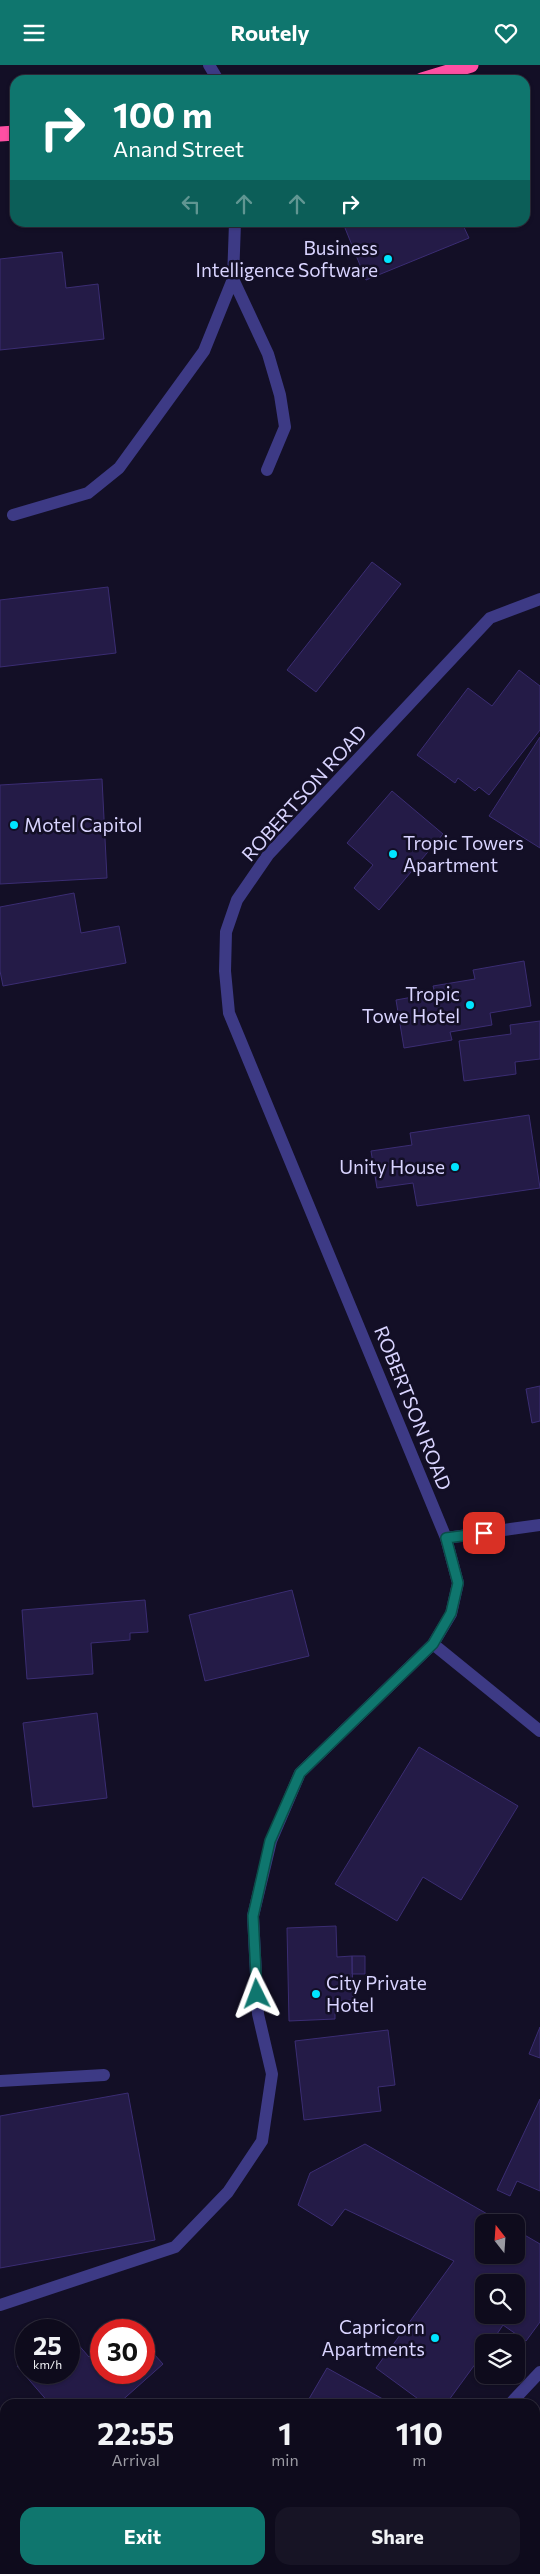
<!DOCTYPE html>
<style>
body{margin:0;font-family:Commissioner,sans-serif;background:#171425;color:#f1f3f6;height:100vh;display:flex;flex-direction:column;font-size:19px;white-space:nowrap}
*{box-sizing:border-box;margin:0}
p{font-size:16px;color:#9b9ba3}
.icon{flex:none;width:28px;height:28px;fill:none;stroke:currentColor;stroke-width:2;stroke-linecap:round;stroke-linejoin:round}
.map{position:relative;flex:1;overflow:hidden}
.details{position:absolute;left:0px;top:2334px;width:540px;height:176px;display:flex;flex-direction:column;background:#0e0b1c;border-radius:15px 15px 0 0;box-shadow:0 1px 4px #0004,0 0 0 1px #2e2b3b}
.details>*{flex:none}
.top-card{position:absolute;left:10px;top:10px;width:520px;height:152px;border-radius:15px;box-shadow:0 1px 4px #0004,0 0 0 1px #2e2b3b;background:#0f766e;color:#fff;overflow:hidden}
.needle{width:32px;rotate:343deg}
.buttons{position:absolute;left:475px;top:2149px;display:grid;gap:10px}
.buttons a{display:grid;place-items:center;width:50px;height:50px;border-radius:10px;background:#0e0b1c;box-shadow:0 1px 4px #0004,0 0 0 1px #2e2b3b;font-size:25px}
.speed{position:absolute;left:15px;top:2254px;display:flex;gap:10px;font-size:25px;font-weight:700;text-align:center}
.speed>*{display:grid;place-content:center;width:65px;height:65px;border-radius:50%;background:#0e0b1c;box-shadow:0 1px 4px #0004,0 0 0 1px #2e2b3b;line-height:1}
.speed small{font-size:12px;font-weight:400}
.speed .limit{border:8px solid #d22;background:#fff;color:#111}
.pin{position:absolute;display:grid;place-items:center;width:42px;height:42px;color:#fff;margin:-21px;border-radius:10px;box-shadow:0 2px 8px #0006}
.me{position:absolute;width:55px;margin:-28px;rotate:357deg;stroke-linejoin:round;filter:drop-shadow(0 0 4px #0008)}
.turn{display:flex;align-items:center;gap:18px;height:105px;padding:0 20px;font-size:22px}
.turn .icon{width:65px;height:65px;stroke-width:2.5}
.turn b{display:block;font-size:35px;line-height:42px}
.lanes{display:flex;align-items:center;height:48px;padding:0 20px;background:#0003;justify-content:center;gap:25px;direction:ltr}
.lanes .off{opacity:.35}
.eta{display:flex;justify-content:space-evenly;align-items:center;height:85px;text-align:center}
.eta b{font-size:30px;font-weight:700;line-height:35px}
.primary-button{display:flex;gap:10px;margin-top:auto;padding:10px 20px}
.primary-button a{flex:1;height:58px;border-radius:15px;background:#0f766e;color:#fff;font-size:20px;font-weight:700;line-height:58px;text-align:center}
.primary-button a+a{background:#171425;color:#f1f3f6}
header{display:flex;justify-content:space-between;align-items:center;height:65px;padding:0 20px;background:#0f766e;color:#fff;font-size:22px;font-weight:700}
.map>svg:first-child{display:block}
</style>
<header><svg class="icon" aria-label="menu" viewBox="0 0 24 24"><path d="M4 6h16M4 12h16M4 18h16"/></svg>Routely<svg class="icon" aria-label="heart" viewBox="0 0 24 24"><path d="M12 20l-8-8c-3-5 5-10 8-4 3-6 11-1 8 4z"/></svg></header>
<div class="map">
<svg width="540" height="2509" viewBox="0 0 540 2509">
<rect width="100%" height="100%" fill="#130f26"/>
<!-- building -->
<path fill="#241b47" stroke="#3b2d73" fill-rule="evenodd" d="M343,158H462L469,173L366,215Z
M62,187L66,223L98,219L104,274L0,285V194Z
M372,497L401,519L316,627L287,605Z
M108,522L116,588L0,602V535Z
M519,605L540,621V665L489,730L479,722L475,726L458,713L455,718L417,690L468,623L492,641Z
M540,672V783L489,751Z
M102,714L107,813L0,819V720Z
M392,726L443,769L379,845L354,823L373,800L347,778Z
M74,828L81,868L119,861L126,898L3,921L0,906V842Z
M524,896L531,941L490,948L492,960L450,967L452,975L404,983L396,935L435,928L433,921L475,914L473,905Z
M540,956V994L515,997L516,1009L464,1016L459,976L511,969L510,960Z
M529,1050L540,1123L417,1141L413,1118L377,1123L371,1086L412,1080L410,1068Z
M540,1321V1356L532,1358L526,1324Z
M292,1525L309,1591L205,1616L189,1550Z
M145,1535L148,1567L130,1568V1575L91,1578L93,1609L27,1614L22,1545Z
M97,1648L107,1733L33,1742L23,1658Z
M419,1682L518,1741L461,1835L423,1812L397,1856L335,1819Z
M336,1861L337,1892L352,1891L353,1935L335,1936V1954L289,1956L287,1863Z
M352,1891H365V1909H352Z
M540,1962V1993L529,1989Z
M388,1965L395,2020L378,2022L381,2046L304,2055L295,1976Z
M128,2028L155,2175L0,2203V2051Z
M540,2034V2126L517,2116L510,2131L497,2125Z
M365,2079L503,2158H484V2190H516V2165L540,2179V2257L526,2276L503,2260L491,2278H484V2287L446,2339H425L376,2303L454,2196L345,2144L332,2161L298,2140L310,2108ZM484,2218H516V2250H484Z
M127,2259L132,2265H120Z
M69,2269L89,2292L101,2281V2308H144V2278L163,2299L118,2339H50L17,2301L26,2293V2308H69Z
M327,2303L390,2338V2339H306Z
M0,2488L5,2493L0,2500Z
M9,2505H141L146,2509H6Z"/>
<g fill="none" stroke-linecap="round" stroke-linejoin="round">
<!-- minor -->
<path stroke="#3d3a85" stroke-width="12" d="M209,0L218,15
M233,214L268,289L280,330L285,362L267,405
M13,450L88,428L119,403L204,286L233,214L235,158
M446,1473L540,1460
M433,1579L540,1666
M0,2016L104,2010
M0,2240L175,2182L228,2127L262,2076L272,2009L258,1949L253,1851L271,1776L300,1708L433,1579L451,1549L458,1518L446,1473L229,948L225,906L226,867L237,835L268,790L490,553L540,534
M510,2339L540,2307
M401,2509L402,2505"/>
<!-- highway -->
<path stroke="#ff4fa3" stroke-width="15" d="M422,15L471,0
M0,69L15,68"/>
</g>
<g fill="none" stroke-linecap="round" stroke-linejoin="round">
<defs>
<path id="route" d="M257,1929L253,1851L270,1776L300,1708L433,1579L451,1548L458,1518L446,1473L484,1468"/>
</defs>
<!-- route casing -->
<use href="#route" stroke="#0a4d48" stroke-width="12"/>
<!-- route -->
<use href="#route" stroke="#0f766e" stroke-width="9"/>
</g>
<!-- markers -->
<g fill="#00e5ff" stroke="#130f26" stroke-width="2">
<circle cx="388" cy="194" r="5"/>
<circle cx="14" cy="760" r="5"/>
<circle cx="393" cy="789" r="5"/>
<circle cx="470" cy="940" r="5"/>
<circle cx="455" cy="1102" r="5"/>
<circle cx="316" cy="1929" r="5"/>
<circle cx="435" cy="2273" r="5"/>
</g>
<g text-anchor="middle" stroke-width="5" stroke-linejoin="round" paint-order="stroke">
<!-- poi labels -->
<g font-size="19" fill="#d9d4ff" stroke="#130f26" text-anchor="end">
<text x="378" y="190">Business<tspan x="378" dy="22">Intelligence Software</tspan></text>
<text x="24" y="767" text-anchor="start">Motel Capitol</text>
<text x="403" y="785" text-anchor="start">Tropic Towers<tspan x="403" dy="22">Apartment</tspan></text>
<text x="460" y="936">Tropic<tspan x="460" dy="22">Towe Hotel</tspan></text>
<text x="445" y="1109">Unity House</text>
<text x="326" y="1925" text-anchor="start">City Private<tspan x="326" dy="22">Hotel</tspan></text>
<text x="425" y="2269">Capricorn<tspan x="425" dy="22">Apartments</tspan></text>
</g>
<!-- street labels -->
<g font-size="19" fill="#d9d4ff" stroke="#130f26">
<text transform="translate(304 728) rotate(-48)" y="7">ROBERTSON ROAD</text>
<text transform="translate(413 1343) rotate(68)" y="7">ROBERTSON ROAD</text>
</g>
</g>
</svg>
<div class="buttons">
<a><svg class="needle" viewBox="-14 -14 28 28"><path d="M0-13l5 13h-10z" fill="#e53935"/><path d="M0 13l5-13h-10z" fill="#9b9ba3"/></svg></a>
<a><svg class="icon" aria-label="search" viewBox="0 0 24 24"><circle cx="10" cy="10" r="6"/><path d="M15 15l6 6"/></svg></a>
<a><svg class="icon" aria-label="layers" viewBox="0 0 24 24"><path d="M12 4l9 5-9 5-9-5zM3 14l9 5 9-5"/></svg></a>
</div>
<div class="speed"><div>25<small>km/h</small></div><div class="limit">30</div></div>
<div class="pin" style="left:484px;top:1468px;background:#d93025"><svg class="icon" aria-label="arrive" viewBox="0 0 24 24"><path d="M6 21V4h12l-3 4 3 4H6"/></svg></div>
<svg class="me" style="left:257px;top:1929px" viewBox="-20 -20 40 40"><path d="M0-17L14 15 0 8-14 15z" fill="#0f766e" stroke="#fff" stroke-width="4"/></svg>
<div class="top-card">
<div class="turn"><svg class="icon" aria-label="right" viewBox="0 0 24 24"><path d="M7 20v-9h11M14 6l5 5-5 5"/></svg><div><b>100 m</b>Anand Street</div></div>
<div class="lanes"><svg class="icon off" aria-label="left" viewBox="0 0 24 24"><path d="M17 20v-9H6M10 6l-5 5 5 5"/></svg><svg class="icon off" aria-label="ahead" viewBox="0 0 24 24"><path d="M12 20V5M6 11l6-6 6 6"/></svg><svg class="icon off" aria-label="ahead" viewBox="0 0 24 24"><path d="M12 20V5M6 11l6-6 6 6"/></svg><svg class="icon" aria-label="right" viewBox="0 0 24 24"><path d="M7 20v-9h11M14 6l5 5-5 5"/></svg></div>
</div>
<section class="details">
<div class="eta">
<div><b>22:55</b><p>Arrival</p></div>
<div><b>1</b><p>min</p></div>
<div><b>110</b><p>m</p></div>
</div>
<div class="primary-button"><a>Exit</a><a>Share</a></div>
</section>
</div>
